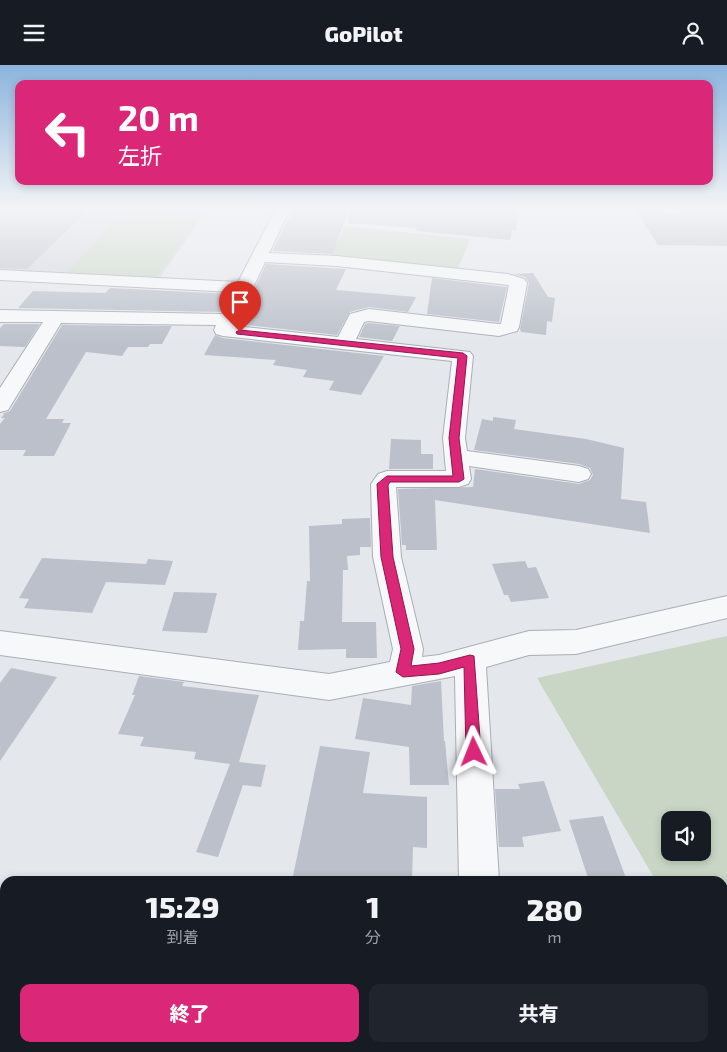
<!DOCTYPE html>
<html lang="ja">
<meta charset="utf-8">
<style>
body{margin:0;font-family:"Exo 2","Noto Sans JP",sans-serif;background:#20242c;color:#f1f3f6;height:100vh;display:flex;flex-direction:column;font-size:19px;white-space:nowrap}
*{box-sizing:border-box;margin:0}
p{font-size:16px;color:#9ea1a6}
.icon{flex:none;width:28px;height:28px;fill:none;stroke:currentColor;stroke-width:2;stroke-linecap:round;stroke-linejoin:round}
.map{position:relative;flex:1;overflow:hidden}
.details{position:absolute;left:0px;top:811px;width:728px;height:176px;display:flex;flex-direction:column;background:#171b24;border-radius:15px 15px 0 0;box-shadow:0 2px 8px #0003}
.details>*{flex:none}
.guide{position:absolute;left:15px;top:15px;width:698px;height:105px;border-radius:10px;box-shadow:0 2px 8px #0003;background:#db2777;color:#fff;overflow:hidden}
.controls{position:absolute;left:661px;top:746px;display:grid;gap:10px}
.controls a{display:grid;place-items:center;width:50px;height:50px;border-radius:10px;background:#171b24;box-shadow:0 2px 8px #0003;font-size:25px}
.pin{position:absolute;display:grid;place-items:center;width:42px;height:42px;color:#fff;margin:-51px -21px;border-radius:50% 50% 50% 0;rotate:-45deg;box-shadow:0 0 5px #0007}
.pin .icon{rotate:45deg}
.me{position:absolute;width:55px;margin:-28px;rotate:358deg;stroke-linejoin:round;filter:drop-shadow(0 0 4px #0008)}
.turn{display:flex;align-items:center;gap:18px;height:105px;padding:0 20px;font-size:22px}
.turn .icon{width:65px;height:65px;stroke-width:2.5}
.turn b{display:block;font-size:35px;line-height:42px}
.eta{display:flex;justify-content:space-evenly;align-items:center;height:85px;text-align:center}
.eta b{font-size:30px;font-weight:800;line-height:35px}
.button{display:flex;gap:10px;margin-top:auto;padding:10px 20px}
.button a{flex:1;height:58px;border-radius:10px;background:#db2777;color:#fff;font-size:20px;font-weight:800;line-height:58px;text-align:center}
.button a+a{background:#20242c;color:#f1f3f6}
header{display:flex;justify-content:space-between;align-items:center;height:65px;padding:0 20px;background:#171b24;font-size:22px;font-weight:800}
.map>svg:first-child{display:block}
</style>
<header><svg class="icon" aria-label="menu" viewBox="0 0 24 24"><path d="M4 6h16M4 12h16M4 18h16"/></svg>GoPilot<svg class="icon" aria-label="person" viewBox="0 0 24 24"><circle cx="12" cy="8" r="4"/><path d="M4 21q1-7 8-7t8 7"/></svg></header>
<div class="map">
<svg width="727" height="987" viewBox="0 0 727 987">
<rect width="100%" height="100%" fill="#e4e7ec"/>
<!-- built -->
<path fill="#d2d6de" d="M0,142H210L158,215L0,207Z"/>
<!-- green -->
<path fill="#c9d6c5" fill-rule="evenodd" d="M122,149L200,153L156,213L67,208Z
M345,161L470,174L457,206L330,193Z
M727,571V849L723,848L722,816H656L537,613ZM670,755H702V788H670Z
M45,983L672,982L691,987H43Z"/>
<!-- building -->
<path fill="#bbc0ca" d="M0,142H91L27,204L0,203Z
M295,142H519L516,166L512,165L510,175L416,166L417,163L349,158V143L333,189L272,186Z
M634,142H660L666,150L697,142L727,144V181L658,180Z
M266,199L346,204L336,225L416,232L408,247L369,242L350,247L337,270L238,259Z
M533,208L548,232L555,233L552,257L547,256L546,270L521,267L520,264L529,218L525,212L513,209Z
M432,213L507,222L499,257L427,249Z
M110,223L230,229L221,247L18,243L33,226L105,228Z
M369,258L400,261L392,276L359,272L365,259Z
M4,259H40L25,282L0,281V263Z
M62,260L172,261L162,279H150L148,282H128L122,291L86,287L46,354H64L62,358H71L54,391H23L26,385H0V359L5,353H1L4,349H2L10,346Z
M215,270L223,273L384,291L361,330L329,325L334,316L303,312L307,305L273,300L276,295L204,290Z
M493,352L516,355L514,364L586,374L624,383L621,434L646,437L650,468L435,435L437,485H406V480H402L398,424L473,422L475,404L579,419L590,415L593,410L590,403L579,399L474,385L482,354L493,356Z
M391,374L421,375V389H433V404H389Z
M370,453L371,482H360V490L347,491L348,505H343L342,557H376L377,593H346V584L298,585L300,556H304L307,516H310L309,461L342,459V454Z
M42,493L146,499L148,494L173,496L165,520L106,517L92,548L24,543L29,534L19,533Z
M525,496L528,503L536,502L549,533L511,537L508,530H504L492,499Z
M174,527L217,528L207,568L162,566Z
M11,603L57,612L0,696V618Z
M139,611L184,617L182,621L259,630L239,697L266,700L261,722L243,720L218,792L196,787L230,699L194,694L196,687L140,681L144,672L118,669L135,630H132Z
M441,616L444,676H445L449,720H410L409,682L355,674L363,633L411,640L412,621Z
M320,681L370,687L363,728L427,732V783L413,782L412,816H292Z
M544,716L561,766L522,772L524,782H499L495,724H520L518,719Z
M603,751L627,816H589L569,755Z"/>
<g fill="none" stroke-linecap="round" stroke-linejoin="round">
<defs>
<path id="minor" d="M277,142H291L269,188L337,191L508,209L524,214L527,218L519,262L517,266L499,271L369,256L364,257L356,274L470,287L473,291L465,373L467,386L579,401L588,404L591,409L588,414L579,417L469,401L471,414L468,419L459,422H396L401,492L423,584L422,592L439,590L529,566L576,565L727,531V553L576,589L529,590L486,602L499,816H459L455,611L329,635L0,590V566L329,609L390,597L393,584L373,492L371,419L378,409L387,406H446L443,373L452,296L223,271L216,269L214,265L216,260L61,258L8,345L0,347V323L43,257H0V245L222,249L233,227L0,215V205L238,217ZM265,197L337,201L509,220L501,259H499L369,244L350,249L338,272L235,261Z"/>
</defs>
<!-- minor casing -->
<use href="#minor" stroke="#a9aeb7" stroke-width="2"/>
<!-- minor -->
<use href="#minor" fill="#f7f8fa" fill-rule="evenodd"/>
</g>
<!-- sky -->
<linearGradient id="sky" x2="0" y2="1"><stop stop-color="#8bb4dd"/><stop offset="0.51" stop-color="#f3f4f6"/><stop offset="1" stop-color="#f3f4f6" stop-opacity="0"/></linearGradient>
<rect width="727" height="280" fill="url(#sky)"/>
<!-- route -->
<path fill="#db2777" stroke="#8e194d" d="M240,265L463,288L467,291L459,373L464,414L459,417H390L388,420L393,492L414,584L411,601L439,598L470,590L474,591L481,687L479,692L474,693L468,692L466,687L464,602L439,609L403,612L396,607L401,584L381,492L377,419L387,411H453L449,373L458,293L237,269L236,267Z"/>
</svg>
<div class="controls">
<a><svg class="icon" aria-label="sound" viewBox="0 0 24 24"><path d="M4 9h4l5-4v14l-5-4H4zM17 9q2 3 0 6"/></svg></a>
</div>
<div class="pin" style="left:240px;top:267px;background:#d93025"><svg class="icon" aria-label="arrive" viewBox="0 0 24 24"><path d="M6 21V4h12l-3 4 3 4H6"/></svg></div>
<svg class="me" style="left:474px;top:687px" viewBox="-20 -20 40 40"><path d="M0-17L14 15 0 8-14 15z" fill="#db2777" stroke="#fff" stroke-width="4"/></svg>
<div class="guide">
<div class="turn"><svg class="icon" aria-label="left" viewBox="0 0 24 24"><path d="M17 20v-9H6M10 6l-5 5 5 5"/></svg><div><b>20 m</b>左折</div></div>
</div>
<section class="details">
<div class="eta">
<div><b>15:29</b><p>到着</p></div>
<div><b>1</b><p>分</p></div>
<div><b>280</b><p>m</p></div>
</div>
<div class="button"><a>終了</a><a>共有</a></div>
</section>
</div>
